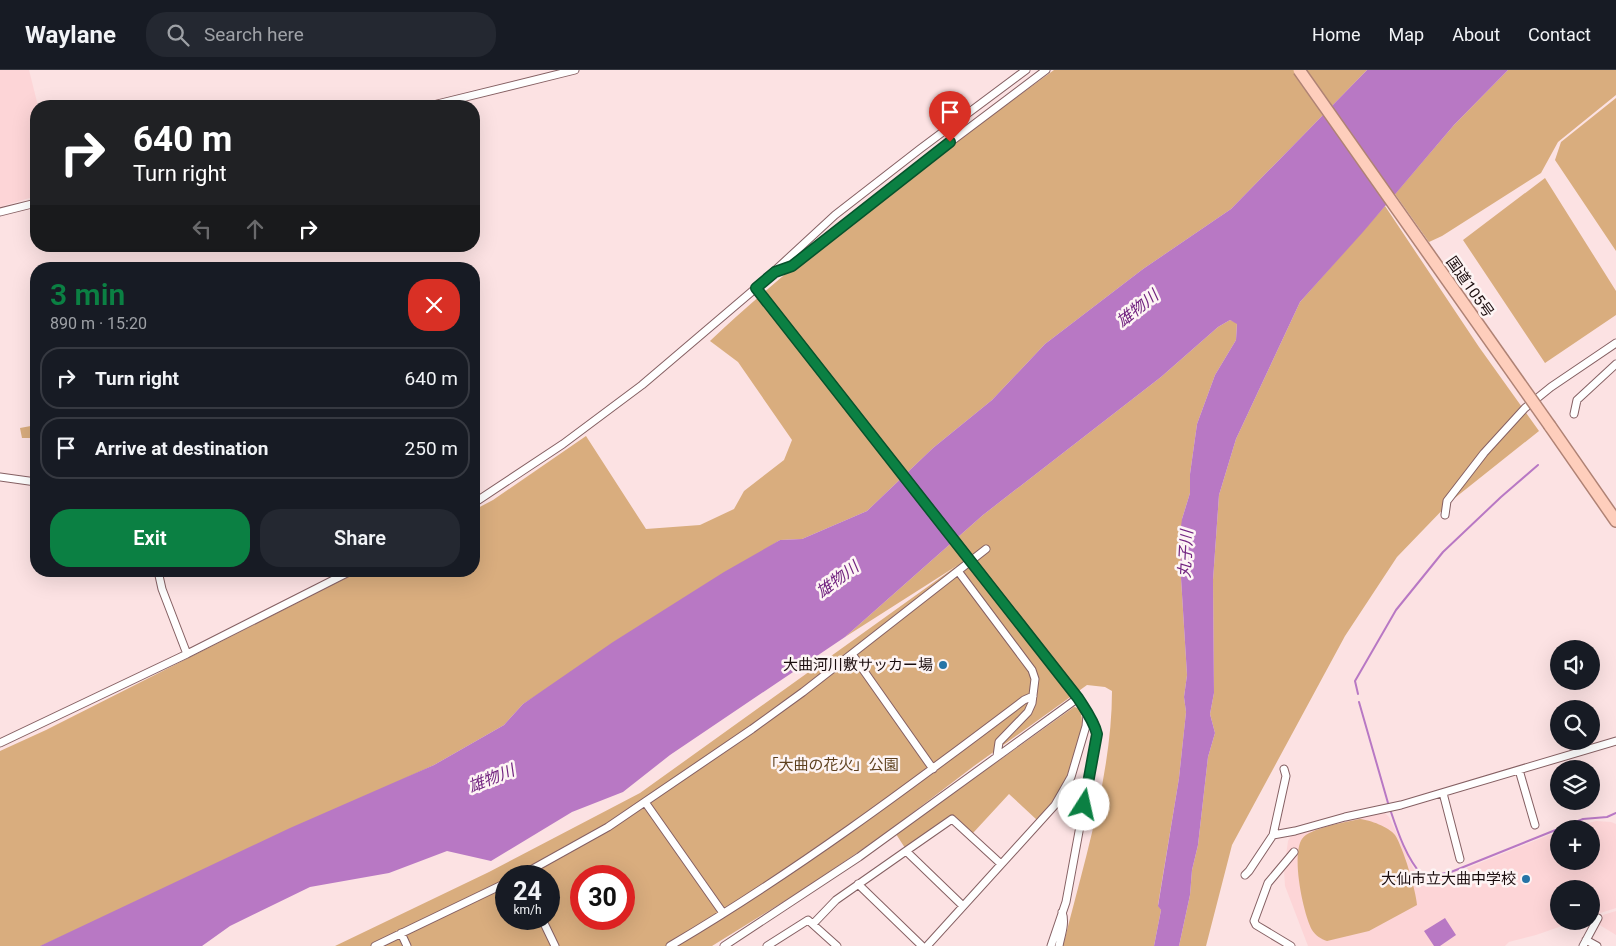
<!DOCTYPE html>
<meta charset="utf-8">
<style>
body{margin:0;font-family:Roboto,"Noto Sans JP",sans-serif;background:#242831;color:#f1f3f6;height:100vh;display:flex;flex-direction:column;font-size:19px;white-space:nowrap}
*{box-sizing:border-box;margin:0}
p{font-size:16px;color:#9ea1a6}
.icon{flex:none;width:28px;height:28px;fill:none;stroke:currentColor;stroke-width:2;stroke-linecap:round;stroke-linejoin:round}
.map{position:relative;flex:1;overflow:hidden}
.details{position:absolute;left:30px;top:192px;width:450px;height:315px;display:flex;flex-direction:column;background:#171b24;border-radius:20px;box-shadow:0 5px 20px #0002}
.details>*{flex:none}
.banner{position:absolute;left:30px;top:30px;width:450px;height:152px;border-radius:20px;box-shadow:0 5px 20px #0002;background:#202124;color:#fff;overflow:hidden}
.controls{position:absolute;left:1550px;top:570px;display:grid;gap:10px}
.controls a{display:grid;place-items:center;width:50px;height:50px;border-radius:50%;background:#171b24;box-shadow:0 5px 20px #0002;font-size:25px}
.speed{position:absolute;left:495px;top:795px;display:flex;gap:10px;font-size:25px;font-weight:700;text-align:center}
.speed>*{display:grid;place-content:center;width:65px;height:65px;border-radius:50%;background:#171b24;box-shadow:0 5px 20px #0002;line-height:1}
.speed small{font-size:12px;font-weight:400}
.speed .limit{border:8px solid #d22;background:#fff;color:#111}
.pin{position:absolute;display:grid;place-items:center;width:42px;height:42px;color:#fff;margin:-51px -21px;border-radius:50% 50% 50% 0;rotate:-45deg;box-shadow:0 0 5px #0007}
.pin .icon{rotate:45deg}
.me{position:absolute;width:55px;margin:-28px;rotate:10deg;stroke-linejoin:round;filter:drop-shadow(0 0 4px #0008)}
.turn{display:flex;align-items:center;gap:18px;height:105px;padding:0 20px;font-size:22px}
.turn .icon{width:65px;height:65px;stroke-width:2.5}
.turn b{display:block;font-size:35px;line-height:42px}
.lanes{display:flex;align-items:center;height:48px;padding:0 20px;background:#0003;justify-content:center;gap:25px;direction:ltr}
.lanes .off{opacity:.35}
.round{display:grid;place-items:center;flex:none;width:52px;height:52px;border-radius:20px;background:#242831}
.head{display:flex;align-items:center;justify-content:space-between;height:85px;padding:0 20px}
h1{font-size:30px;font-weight:600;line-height:38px;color:#0b8043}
.action{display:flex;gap:10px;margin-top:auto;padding:10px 20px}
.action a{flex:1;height:58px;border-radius:20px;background:#0b8043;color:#fff;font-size:20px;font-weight:600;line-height:58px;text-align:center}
.action a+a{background:#242831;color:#f1f3f6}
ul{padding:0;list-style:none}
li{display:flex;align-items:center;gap:15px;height:62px;margin:0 10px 8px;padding:0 10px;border:2px solid #363941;border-radius:20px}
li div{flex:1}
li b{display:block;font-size:19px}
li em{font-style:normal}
header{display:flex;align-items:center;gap:30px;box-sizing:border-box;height:70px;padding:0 25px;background:#171b24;border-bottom:1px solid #363941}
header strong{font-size:24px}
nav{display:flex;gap:28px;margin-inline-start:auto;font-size:18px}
.search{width:350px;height:45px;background:#242831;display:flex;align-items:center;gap:12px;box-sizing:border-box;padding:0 18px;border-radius:20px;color:#9ea1a6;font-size:19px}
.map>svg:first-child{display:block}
</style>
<header>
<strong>Waylane</strong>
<div class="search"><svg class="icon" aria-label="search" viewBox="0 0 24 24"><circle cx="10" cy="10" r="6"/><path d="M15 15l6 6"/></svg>Search here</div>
<nav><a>Home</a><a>Map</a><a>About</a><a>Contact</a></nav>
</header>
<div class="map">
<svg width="1616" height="876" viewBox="0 0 1616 876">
<rect width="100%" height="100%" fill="#fce2e3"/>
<!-- built -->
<path fill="#fdd5d7" d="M0,0H29L38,36H36V126L0,137Z
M1385,743L1389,747L1415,802L1426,810L1445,807L1559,761V791H1591V759H1568L1596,751L1611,752L1616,754V838L1591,846V819H1559V851H1576L1536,865L1509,872L1505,876H1308L1285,816L1284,800L1288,771L1291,766L1358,747Z
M1616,841V865L1598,854L1603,845Z"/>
<!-- green -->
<path fill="#d9ad7e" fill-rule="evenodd" d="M1054,0H1367L1231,139L1143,199L1045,274L992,330L933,378L867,441L802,469L780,470L523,634L504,655L434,695L41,876H0V681L46,660L360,501H474V440L493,430L586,366L646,459L700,455L734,439L744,421L784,390L792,370L738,292L710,271C816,171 936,86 1054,0Z
M1508,0H1616V25L1558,72L1541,103L1442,166L1429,172L1395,124L1454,55Z
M1616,28V181L1555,90L1561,72Z
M1545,108L1616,221V245L1545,293L1463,170Z
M1385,136L1479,277L1539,361L1451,431L1397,487L1345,566L1232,775L1206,876H1179L1190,825L1192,800L1198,775L1208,687L1215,663L1210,644L1214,623L1213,510L1219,425L1236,369L1300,232Z
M1230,250L1237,253L1236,270L1215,305L1197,354L1190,404V423L1182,449L1183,485L1179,495L1181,508L1187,605L1184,627L1186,642L1179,708L1158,835L1161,840L1154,876H1063C1083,796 1112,704 1112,621L1105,617L1087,615L974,696L882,766L801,821L712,876H335L489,802L640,723L958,495L845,567L983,445L1161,307L1218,257ZM506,806H549V849H506ZM581,806H624V849H581Z
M36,355V368H22L20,358Z
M1074,637L1078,638C1092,653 1065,714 1055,729C1049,737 1043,743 1037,750L1009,724L973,763L953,745L905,778L896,764Z
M1360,749C1370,750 1389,757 1395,765C1403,777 1416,820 1417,835L1369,861L1327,871C1321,869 1315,865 1312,860C1303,843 1291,785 1302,769C1309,758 1347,752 1360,749Z"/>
<!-- water -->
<path fill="#b878c4" d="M1367,0H1508L1454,55L1363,162L1300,232L1236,369L1219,425L1213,510L1214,623L1210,644L1215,663L1208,687L1198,775L1192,800L1190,825L1179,876H1154L1161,840L1158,836L1179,708L1186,642L1184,627L1187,605L1181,508L1178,495L1183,485V479L1179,471L1182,449L1190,423V404L1197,354L1215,305L1236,270L1237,254L1230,250L1218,257L1161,307L983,445L845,567L670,685L623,722L572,742L491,791L447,781L389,803L310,817L230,856L202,876H40L290,758L434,695L504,655L523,634L613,572L724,502L780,470L802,469L867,441L933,378L992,330L1045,274L1143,199L1231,139Z
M1445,848L1456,865L1440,876H1434L1424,861Z"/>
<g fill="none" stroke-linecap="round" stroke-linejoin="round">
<!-- stream -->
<path stroke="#b878c4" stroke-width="2" d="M1358,624L1355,611L1396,540L1443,482L1501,427L1538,395
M1359,632L1388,733
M1391,742C1398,763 1407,789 1422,805L1431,806L1451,802L1583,749L1607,747L1616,743"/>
<defs>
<path id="minor" d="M429,36L575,0
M0,142L36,133
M779,200L792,195L904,107L1046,0
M1574,344L1577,330L1616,294
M0,407L36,412
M474,433L563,374L642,315L756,218L835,145L920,79L1026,0
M1445,445L1447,431L1484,383L1525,338L1551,317L1616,273
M158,501L162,519L187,584
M958,501L1032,600L1035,609L1032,633L1028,642L999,672L997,686
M852,584L933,699
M0,673L187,584L351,501
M1519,700L1535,755
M1443,723L1460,789
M645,732L723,843
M1273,765L1286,706L1284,699
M906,781L952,749L1001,794
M1245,805L1249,801L1273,765L1295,761L1345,747L1401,735L1616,671
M520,806L608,757L752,659L803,622L986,479
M858,814L922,876
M542,849L555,876
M813,854L836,830L906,781L963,836
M401,863L407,876
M1586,870L1597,876
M375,876L506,813
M670,876C794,803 909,717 1024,630L1033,626
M724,876L859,787L1078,628
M767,876L808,850L837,876
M927,876L1055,735L1071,707L1086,656L1087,645L1073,620
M1051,876L1066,832L1097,664L1094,653L1087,645
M1059,876C1061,865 1066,853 1062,842
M1291,876L1256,855L1254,851L1268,813L1294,782
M1583,876L1598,848"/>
<path id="trunk" d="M1550,356L1616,451"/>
</defs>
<!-- minor casing -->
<use href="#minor" stroke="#856063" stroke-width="9"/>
<!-- trunk casing -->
<use href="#trunk" stroke="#af8274" stroke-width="14"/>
<!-- minor -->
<use href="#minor" stroke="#fff" stroke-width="7"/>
<!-- trunk -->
<use href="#trunk" stroke="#fecebc" stroke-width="11"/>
<defs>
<path id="minor-bridge" d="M761,223L1073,620"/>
<path id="trunk-bridge" d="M1299,0L1550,356"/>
</defs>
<!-- minor-bridge casing -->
<use href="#minor-bridge" stroke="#856063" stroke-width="9" stroke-linecap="butt"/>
<!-- trunk-bridge casing -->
<use href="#trunk-bridge" stroke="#af8274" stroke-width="14" stroke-linecap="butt"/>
<!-- minor-bridge -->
<use href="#minor-bridge" stroke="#fff" stroke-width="7"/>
<!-- trunk-bridge -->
<use href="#trunk-bridge" stroke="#fecebc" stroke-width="11"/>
</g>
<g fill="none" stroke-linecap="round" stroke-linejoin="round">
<defs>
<path id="route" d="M950,72L792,196L775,202L756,218L1078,628C1085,639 1094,651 1097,664L1084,735"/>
</defs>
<!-- route casing -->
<use href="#route" stroke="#07532c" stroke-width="12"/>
<!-- route -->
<use href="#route" stroke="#0b8043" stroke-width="9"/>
</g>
<!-- markers -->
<g fill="#2674a6" stroke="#fdf4f4" stroke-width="2">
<circle cx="943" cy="595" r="5"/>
<circle cx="1526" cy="809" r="5"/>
</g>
<g text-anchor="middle" stroke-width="5" stroke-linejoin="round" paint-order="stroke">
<!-- street labels -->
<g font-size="15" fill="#1b0d0e" stroke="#fdf4f4">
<text transform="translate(1470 217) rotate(55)" y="5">国道105号</text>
</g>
<!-- poi labels -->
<g font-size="15" fill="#1b0d0e" stroke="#fdf4f4" text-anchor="end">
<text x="933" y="600">大曲河川敷サッカー場</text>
<text x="1516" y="814">大仙市立大曲中学校</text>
</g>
<!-- park labels -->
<g font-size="15" fill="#5d401e" stroke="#fdf4f4">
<text x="831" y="700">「大曲の花火」公園</text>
</g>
<!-- water labels -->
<g font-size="16" font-style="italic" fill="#722480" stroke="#fdf4f4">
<text transform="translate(1137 238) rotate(-39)" y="6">雄物川</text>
<text transform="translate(1185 484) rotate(-87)" y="6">丸子川</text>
<text transform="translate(837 509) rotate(-37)" y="6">雄物川</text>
<text transform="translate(491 708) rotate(-22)" y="6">雄物川</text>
</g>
</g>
</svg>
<div class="controls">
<a><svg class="icon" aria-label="sound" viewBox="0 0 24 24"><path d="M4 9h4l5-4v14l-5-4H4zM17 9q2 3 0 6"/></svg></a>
<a><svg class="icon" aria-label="search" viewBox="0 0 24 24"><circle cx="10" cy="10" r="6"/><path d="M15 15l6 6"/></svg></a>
<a><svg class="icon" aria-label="layers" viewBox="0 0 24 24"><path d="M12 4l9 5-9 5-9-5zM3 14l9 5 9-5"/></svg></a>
<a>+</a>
<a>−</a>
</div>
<div class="speed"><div>24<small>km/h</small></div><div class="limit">30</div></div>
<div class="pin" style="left:950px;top:72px;background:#d93025"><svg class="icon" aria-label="arrive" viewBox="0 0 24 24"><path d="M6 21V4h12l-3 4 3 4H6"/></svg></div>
<svg class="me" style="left:1084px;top:735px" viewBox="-20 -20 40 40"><circle r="19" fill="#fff"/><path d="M0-13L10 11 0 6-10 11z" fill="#0b8043"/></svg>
<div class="banner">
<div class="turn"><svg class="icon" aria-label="right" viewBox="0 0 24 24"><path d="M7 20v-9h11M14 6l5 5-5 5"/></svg><div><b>640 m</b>Turn right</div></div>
<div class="lanes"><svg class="icon off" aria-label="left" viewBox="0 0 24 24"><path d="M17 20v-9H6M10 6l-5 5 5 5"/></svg><svg class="icon off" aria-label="ahead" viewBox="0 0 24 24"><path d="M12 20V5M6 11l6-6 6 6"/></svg><svg class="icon" aria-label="right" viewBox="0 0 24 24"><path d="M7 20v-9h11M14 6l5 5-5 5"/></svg></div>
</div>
<section class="details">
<div class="head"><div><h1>3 min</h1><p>890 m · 15:20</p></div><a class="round" style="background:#d93025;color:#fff"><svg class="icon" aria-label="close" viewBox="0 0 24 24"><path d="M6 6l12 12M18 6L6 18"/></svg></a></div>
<ul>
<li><svg class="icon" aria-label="right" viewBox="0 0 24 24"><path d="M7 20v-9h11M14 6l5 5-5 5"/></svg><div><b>Turn right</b></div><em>640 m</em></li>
<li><svg class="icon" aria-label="arrive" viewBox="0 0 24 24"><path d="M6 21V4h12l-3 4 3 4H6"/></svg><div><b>Arrive at destination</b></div><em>250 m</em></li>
</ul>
<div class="action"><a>Exit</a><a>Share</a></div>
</section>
</div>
